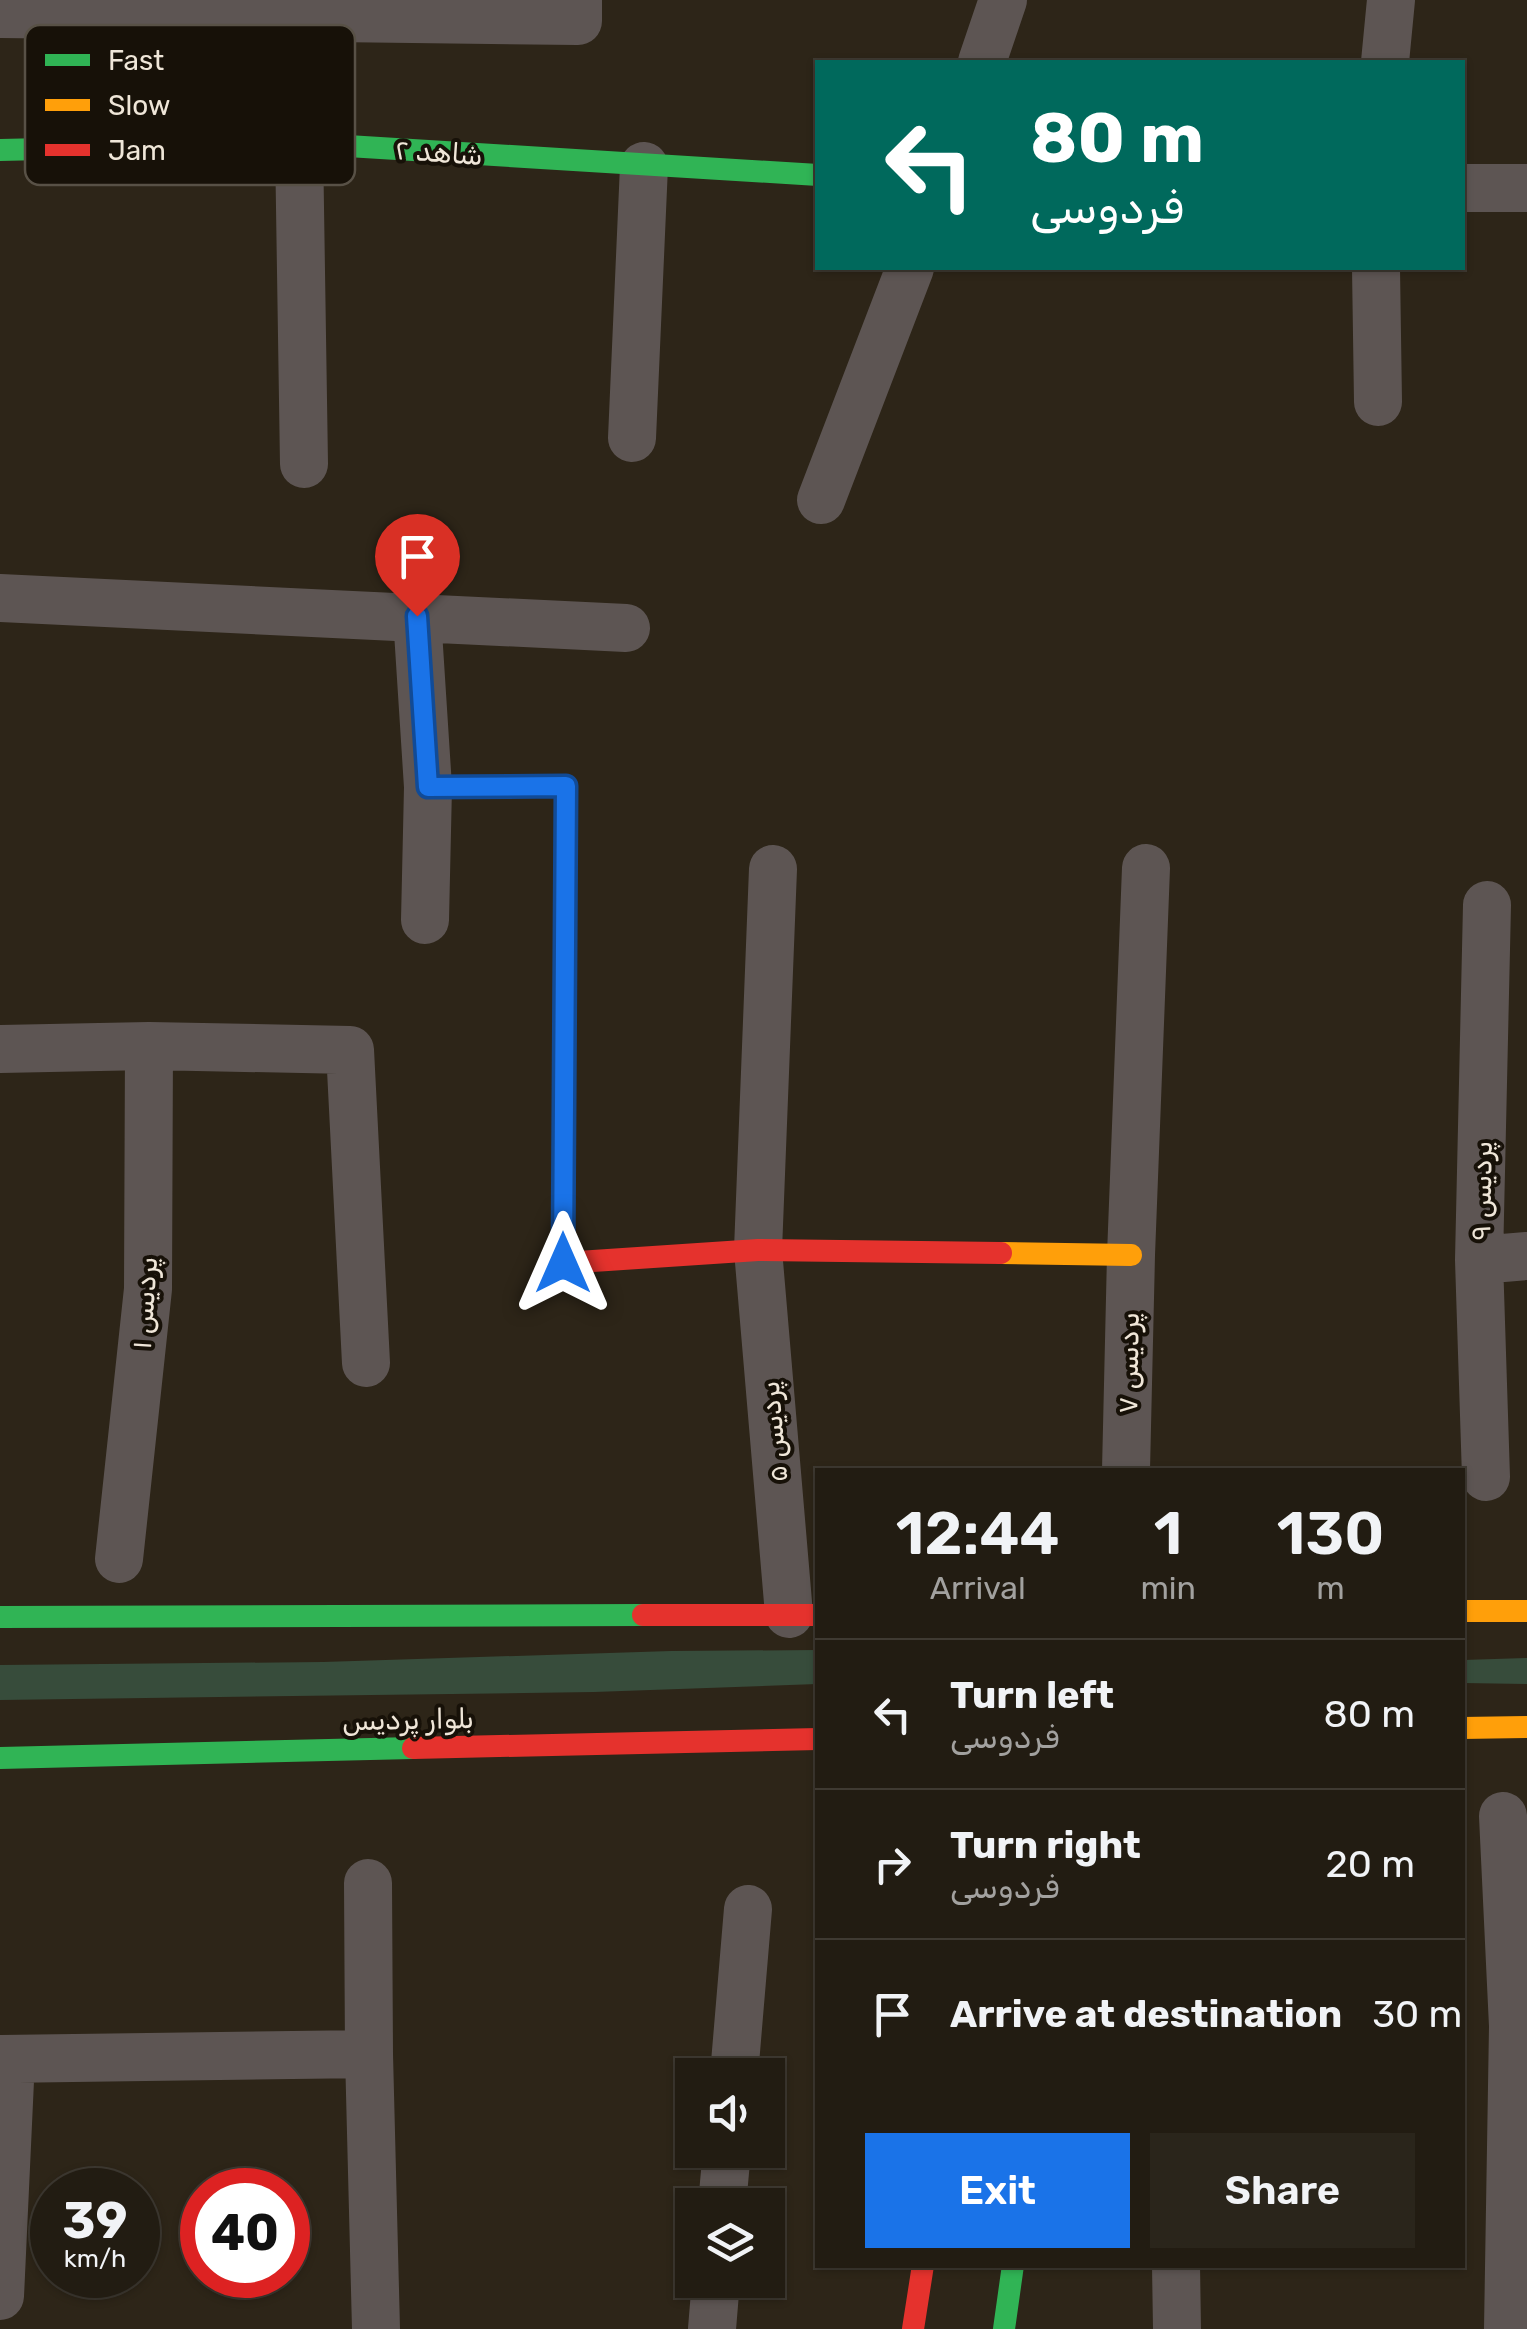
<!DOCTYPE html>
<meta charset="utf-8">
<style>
body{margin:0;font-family:Rubik,Cairo,sans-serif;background:#2a251b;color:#f1f3f6;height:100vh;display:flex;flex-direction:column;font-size:38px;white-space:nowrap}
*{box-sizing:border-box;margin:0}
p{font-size:32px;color:#a2a19f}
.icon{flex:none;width:55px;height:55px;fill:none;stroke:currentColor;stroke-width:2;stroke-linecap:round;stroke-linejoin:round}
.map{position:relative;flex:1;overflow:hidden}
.panel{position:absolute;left:815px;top:1468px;width:650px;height:800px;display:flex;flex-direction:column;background:#221c12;border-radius:0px;box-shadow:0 2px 8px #0004,0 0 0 2px #3f3a32}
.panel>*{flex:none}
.banner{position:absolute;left:815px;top:60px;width:650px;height:210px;border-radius:0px;box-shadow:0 2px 8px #0004,0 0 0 2px #3f3a32;background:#00695c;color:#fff;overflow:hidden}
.tools{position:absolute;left:675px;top:2058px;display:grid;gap:20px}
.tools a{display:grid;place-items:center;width:110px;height:110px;border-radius:0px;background:#221c12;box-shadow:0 2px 8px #0004,0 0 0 2px #3f3a32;font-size:50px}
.speed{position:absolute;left:30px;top:2168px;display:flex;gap:20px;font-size:50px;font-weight:700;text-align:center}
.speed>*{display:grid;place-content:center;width:130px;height:130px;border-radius:50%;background:#221c12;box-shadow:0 2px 8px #0004,0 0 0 2px #3f3a32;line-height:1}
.speed small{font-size:25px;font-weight:400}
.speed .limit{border:15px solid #d22;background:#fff;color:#111}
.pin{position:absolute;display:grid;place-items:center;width:85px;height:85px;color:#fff;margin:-102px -42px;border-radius:50% 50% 50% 0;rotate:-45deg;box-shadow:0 0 10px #0007}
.pin .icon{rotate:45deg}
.me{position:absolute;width:110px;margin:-55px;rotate:0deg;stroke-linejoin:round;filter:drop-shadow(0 0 8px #0008)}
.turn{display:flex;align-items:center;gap:35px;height:210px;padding:0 50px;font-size:45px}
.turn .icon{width:130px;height:130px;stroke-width:2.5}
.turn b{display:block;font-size:70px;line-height:85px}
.eta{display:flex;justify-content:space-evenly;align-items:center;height:170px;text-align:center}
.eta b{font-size:60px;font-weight:600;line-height:70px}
.cta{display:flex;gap:20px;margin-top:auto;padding:20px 50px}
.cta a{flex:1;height:115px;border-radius:0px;background:#1a73e8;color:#fff;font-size:40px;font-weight:600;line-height:115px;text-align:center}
.cta a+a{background:#2a251b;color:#f1f3f6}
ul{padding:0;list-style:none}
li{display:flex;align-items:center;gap:30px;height:150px;padding:0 50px;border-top:2px solid #3f3a32}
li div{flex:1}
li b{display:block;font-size:38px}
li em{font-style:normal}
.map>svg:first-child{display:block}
</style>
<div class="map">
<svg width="1527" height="2329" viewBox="0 0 1527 2329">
<rect width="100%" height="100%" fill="#2d2518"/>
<!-- green -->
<path fill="#374c3b" d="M817,1650V1684L594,1692L0,1700V1665L323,1662L671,1651Z
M1527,1658V1684L1463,1683V1660Z"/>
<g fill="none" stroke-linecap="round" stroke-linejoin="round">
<!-- street -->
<path stroke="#5d5553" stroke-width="48" d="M0,14L578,21V0
M982,62L1003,0
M1385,62L1391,0
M299,143L304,464
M1462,188H1527
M1376,268L1378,402
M632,438L644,166
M821,500L910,268
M0,598L626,628
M417,616L428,787L425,920
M773,869L758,1250L789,1614
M0,1049L149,1046L350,1050L366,1363
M1479,1260L1527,1256
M1126,1470L1131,1255L1146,868
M1486,1477L1479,1260L1487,905
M119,1559L148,1289L149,1046
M1503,1816L1513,2026L1508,2329
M368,1883L369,2054L376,2329
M0,2059L369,2054
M734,2075L748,1909
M722,2205L727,2150
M1176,2265L1177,2329
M0,2296L11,2059
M712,2329L716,2280"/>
<!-- fast -->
<path stroke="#30b455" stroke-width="22" d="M0,150L299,143L818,175
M428,787L566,786L564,1097
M0,1617L643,1615
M0,1758L413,1748
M1004,2329L1013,2265"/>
<!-- slow -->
<path stroke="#ff9f0a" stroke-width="22" d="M1001,1253L1131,1255
M1462,1611H1527
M1462,1728L1527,1727"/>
<!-- jam -->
<path stroke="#e5322d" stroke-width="22" d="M564,1097L563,1263L758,1250L1001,1253
M643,1615H818
M413,1748L818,1739
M913,2329L923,2265"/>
</g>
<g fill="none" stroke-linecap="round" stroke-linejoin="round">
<defs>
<path id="route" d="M417,616L428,787L566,786L563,1263"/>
</defs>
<!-- route casing -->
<use href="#route" stroke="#114b97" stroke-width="25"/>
<!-- route -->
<use href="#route" stroke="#1a73e8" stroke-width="18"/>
</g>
<g text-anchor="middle" stroke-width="8" stroke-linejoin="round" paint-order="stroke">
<!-- street labels -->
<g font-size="28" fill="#efe6d8" stroke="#171108">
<text transform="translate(439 152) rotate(4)" y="10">شاهد ۲</text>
<text transform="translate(1481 1191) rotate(-89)" y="10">پردیس ۹</text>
<text transform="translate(144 1303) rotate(-86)" y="10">پردیس ۱</text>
<text transform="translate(1128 1363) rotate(-89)" y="10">پردیس ۷</text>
<text transform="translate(773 1432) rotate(-95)" y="10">پردیس ۵</text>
<text transform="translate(408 1719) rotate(-1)" y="10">بلوار پردیس</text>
</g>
</g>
<!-- legend -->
<rect x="25" y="25" width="330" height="160" rx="15" fill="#171108" stroke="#585146" stroke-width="2.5"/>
<rect x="45" y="54" width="45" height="12" fill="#30b455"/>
<rect x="45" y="99" width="45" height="12" fill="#ff9f0a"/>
<rect x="45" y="144" width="45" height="12" fill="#e5322d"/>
<g font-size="28" fill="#efe6d8">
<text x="108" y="70">Fast</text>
<text x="108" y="115">Slow</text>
<text x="108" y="160">Jam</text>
</g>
</svg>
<div class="tools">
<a><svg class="icon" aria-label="sound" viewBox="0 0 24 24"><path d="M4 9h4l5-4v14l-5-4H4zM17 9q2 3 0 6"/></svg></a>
<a><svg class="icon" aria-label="layers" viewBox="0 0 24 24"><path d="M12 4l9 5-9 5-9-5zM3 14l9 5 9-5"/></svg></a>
</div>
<div class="speed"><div>39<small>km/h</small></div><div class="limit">40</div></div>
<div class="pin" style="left:417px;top:616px;background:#d93025"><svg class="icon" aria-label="arrive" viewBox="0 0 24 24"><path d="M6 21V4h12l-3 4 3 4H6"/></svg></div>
<svg class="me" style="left:563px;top:1263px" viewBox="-20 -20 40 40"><path d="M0-17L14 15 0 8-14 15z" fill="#1a73e8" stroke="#fff" stroke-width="4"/></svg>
<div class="banner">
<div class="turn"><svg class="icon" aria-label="left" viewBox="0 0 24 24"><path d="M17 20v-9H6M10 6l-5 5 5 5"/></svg><div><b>80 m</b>فردوسی</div></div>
</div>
<section class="panel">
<div class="eta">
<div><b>12:44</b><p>Arrival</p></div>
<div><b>1</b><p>min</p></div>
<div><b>130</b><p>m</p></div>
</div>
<ul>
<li><svg class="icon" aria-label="left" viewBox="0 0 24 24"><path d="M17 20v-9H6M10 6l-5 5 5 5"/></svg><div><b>Turn left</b><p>فردوسی</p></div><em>80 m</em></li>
<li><svg class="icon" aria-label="right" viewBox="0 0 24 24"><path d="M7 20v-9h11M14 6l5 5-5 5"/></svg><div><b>Turn right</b><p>فردوسی</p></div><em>20 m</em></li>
<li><svg class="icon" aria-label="arrive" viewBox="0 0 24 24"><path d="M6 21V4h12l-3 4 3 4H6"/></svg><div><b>Arrive at destination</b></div><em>30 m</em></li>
</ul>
<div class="cta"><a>Exit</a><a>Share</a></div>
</section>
</div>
